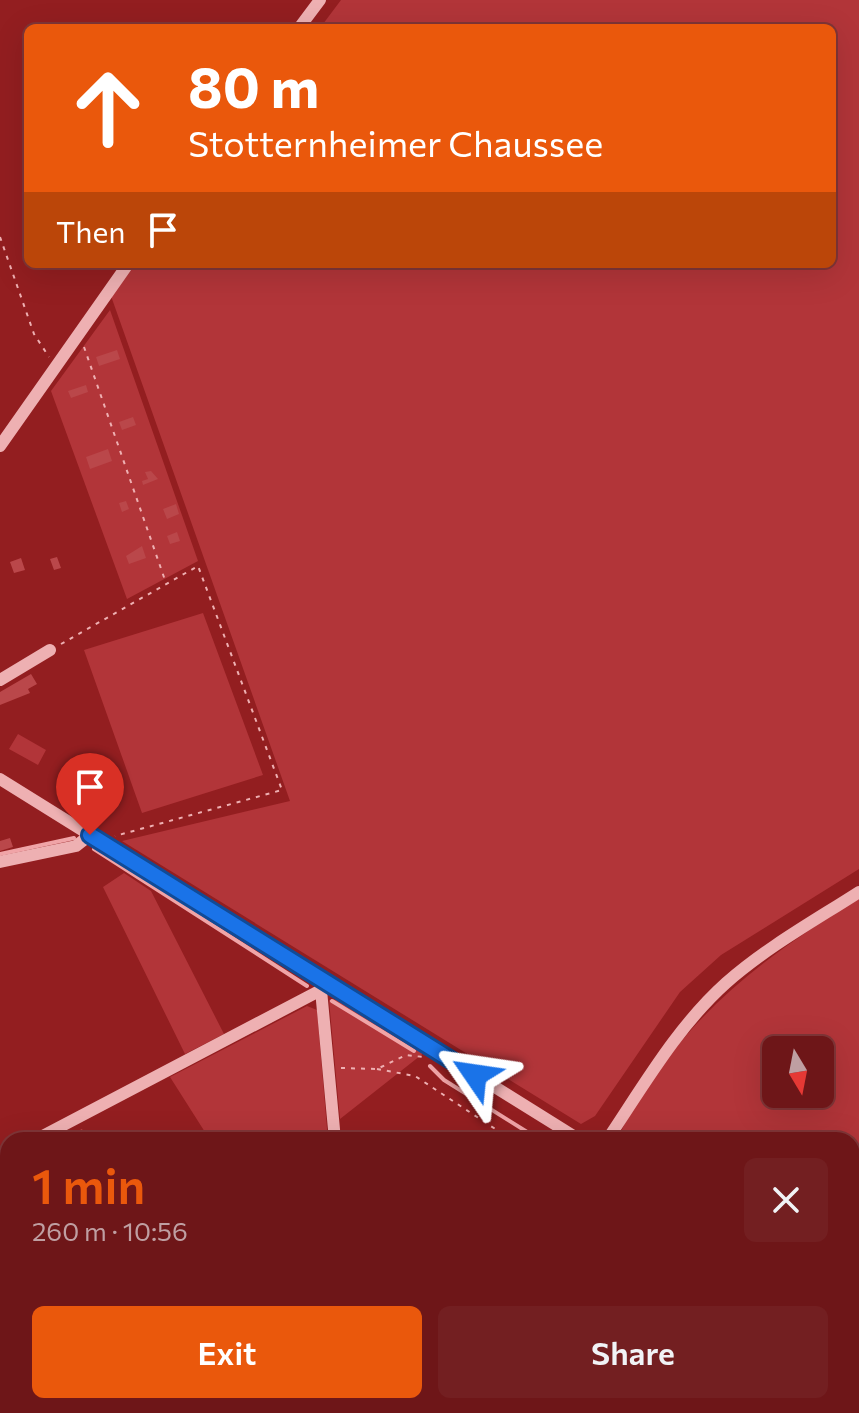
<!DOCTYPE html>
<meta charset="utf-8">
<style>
body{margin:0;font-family:Commissioner,sans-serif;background:#731f21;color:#f1f3f6;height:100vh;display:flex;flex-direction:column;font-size:30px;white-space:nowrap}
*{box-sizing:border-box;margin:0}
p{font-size:26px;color:#bf9fa2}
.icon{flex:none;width:44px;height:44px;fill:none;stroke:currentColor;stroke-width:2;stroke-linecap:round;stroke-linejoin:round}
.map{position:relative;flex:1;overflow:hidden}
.panel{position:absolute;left:0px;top:1132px;width:860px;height:282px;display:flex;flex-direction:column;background:#6e1618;border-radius:24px 24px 0 0;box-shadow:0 8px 32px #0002,0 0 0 2px #803537}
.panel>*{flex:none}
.hud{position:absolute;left:24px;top:24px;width:812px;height:244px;border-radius:12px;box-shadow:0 8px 32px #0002,0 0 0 2px #803537;background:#ea580c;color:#fff;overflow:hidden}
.needle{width:52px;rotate:170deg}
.tools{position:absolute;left:762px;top:1036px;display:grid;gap:16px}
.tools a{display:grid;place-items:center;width:72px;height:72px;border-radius:12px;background:#6e1618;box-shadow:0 8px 32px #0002,0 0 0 2px #803537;font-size:40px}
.pin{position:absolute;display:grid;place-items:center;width:68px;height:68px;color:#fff;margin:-82px -34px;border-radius:50% 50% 50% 0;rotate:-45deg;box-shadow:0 0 8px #0007}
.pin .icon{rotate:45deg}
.me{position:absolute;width:88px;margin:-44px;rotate:302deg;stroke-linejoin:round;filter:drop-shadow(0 0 6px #0008)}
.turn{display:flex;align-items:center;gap:28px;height:168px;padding:0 32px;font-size:36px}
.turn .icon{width:104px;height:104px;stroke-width:2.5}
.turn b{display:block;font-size:56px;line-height:68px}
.then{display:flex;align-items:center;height:76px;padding:0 32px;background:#0003;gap:16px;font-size:30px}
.round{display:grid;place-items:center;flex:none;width:84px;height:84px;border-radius:12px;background:#731f21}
.head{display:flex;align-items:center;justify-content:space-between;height:136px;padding:0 32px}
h1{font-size:48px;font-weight:600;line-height:60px;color:#ea580c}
.button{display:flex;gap:16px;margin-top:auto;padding:16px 32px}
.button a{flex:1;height:92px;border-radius:12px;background:#ea580c;color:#fff;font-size:32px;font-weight:600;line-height:92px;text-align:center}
.button a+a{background:#731f21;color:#f1f3f6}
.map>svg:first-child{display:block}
</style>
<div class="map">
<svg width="859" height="1413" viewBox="0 0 859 1413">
<rect width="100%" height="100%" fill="#931e20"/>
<!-- green -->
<path fill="#b23539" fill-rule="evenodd" d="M341,0H859V869L721,955L680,992L595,1116L581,1124L122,841L290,801L111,296L136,264H832V28H320Z
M110,310L198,561L127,599L51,391Z
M203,613L263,775L142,813L84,650Z
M18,734L46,750L38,765L9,749Z
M124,873L151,891L224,1034L185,1054L103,887Z
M859,898V1244L853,1260L852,1140H619C621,1125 634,1109 642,1096C698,1005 770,954 859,898ZM776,1050H820V1094H776Z
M341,999L425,1052L340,1119L329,1000Z
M307,1006L317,1010L328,1140H210L170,1077Z"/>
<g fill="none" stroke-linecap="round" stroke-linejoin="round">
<!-- stream -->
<path stroke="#f0a4a7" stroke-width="4" d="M94,849L307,986
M0,854L74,838
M332,1001L414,1051
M430,1066L444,1080L540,1140"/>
</g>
<!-- building -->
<path fill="#ba474a" d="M117,350L120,359L99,366L96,357Z
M86,385L88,392L71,398L68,391Z
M133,417L136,425L122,430L119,422Z
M108,449L112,461L90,469L86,457Z
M151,471L158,479L143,485L142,481L148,479L145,472Z
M126,501L129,509L122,512L119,503Z
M176,504L179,514L167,519L163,509Z
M177,532L180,541L170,544L167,536Z
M142,546L146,558L129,564L126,556Z
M57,557L61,568L54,570L50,559Z
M21,558L25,570L14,573L10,562Z
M31,674L37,684L28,689L30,693L0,705V692Z
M10,838L13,847L0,851V841Z
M82,1129L87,1140H71L68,1136Z
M8,1242V1266L2,1268L0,1246Z
M4,1308L8,1324L0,1328V1310Z
M8,1337V1349L3,1352L0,1341Z
M25,1406H67L53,1413H28Z"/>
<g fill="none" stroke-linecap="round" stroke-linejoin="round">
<!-- path -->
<path stroke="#eeb0b2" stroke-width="2" stroke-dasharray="4 6" stroke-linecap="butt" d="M0,237L34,334L49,357
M84,347L166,583
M61,644L198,566L282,790L115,836
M341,1068L377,1069L406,1055L423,1057
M377,1069L415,1076L512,1140"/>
<!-- minor -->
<path stroke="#eeb0b2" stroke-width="12" d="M299,28L320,0
M0,446L128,264
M0,680L50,650
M0,779L580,1140
M0,862L76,846L90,835
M324,985L321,990L335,1140
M35,1140L321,990
M607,1140C644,1085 677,1027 726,983C767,947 814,921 859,892
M0,1158L8,1154
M852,1268L859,1271
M0,1279L8,1277
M0,1387L8,1384
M72,1413L86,1406"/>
<!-- highway -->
<path stroke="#fff" stroke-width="18" d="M852,1386L859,1371
M840,1413L843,1406"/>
</g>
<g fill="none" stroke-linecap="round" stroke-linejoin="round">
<defs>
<path id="route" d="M90,835L475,1075"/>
</defs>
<!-- route casing -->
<use href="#route" stroke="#114b97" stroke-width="20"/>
<!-- route -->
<use href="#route" stroke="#1a73e8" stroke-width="14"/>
</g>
</svg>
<div class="tools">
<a><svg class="needle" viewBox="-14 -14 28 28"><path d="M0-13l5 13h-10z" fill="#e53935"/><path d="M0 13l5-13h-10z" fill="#bf9fa2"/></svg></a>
</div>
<div class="pin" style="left:90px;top:835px;background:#d93025"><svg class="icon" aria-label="arrive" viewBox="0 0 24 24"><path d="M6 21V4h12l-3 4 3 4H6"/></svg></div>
<svg class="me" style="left:475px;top:1075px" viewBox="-20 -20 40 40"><path d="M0-17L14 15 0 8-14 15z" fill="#1a73e8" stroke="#fff" stroke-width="4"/></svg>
<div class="hud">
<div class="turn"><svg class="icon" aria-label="ahead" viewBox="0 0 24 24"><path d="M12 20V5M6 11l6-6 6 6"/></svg><div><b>80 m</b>Stotternheimer Chaussee</div></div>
<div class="then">Then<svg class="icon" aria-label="arrive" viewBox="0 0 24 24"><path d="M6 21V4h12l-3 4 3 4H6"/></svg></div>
</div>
<section class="panel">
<div class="head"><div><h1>1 min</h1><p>260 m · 10:56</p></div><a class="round"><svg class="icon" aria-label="close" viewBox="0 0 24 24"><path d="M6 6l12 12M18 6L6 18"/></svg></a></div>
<div class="button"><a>Exit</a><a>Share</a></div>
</section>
</div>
